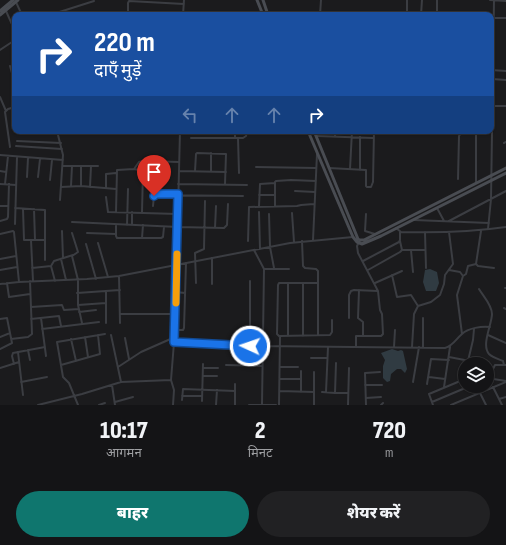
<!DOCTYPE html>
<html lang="hi">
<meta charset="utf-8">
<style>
body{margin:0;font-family:"Sofia Sans Condensed","Noto Sans Devanagari",sans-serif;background:#212123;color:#f1f3f6;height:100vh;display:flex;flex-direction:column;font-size:15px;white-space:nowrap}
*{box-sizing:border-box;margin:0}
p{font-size:13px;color:#9d9ea1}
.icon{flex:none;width:22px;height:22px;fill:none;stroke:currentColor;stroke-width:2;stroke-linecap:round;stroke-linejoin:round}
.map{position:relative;height:405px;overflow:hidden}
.drawer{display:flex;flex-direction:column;background:#141416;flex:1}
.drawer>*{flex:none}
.banner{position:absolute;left:12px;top:12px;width:482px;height:122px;border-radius:8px;box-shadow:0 1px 3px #0004,0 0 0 1px #333335;background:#1a4fa0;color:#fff;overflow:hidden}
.controls{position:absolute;left:458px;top:357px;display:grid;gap:8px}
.controls a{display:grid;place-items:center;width:36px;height:36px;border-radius:50%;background:#141416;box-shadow:0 1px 3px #0004,0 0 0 1px #333335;font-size:20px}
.pin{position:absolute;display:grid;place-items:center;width:34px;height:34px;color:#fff;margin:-41px -17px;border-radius:50% 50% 50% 0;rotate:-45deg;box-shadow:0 0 4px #0007}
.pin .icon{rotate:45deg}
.me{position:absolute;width:44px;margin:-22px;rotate:273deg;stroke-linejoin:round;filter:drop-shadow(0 0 3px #0008)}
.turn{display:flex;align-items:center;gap:14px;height:84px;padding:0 16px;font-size:18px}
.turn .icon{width:52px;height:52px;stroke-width:2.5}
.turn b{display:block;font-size:28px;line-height:34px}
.lanes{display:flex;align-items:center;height:38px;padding:0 16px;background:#0003;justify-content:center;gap:20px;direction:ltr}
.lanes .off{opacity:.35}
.eta{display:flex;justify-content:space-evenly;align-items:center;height:68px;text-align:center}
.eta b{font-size:24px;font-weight:800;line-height:28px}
.action{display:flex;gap:8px;margin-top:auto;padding:8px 16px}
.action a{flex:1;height:46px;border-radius:24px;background:#0f766e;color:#fff;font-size:16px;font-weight:800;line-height:46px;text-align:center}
.action a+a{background:#212123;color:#f1f3f6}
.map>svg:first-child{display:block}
</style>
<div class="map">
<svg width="506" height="405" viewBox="0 0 506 405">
<rect width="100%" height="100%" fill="#1b1b1d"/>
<!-- water -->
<path fill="#303b42" d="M430,269L437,272L439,283L436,291H426L423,282L425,270Z
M392,349L398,351L401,350L403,351L407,369L405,373L401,369H397L391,374L390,381L387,382L383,378V366L385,360L381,353Z"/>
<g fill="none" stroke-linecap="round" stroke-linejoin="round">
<!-- street -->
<path stroke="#3b3d42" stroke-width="2" d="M15,0L22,15
M490,0L506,1
M6,11L15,31
M128,13L158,15
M183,13L215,14
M50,15L94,1
M128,15V3L129,1L184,4
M183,15L184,0
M320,15L321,0
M407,15V0
M421,15L422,0
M437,15V0
M493,18H506
M0,50L15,40
M13,56L15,55
M10,66L15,84
M491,70L506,71
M492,79L506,80
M0,97L6,111
M492,106H506
M57,131L63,155L60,200
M476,131V183
M317,136L373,138
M335,136V131
M191,138H243L246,136L247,131
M235,138V131
M238,138L239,173
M17,141L61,143
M504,143L506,142
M16,146L62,149
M10,147L5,112L8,109L15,107
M0,155L63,160
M63,166H98
M256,167L316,168
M329,168L366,170V186L367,187H371L373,182L374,131
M134,169L143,171L142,212
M350,169L352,131
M360,170V137
M0,171L6,172
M179,171L226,172
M195,171L196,154L197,153L226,154L225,184
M211,171V153
M27,177L28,158
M38,177L40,159
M458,179L459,136L461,133H476
M50,180L52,160
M0,184L16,185
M5,184L8,156
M178,184L247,185
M71,186L72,166
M81,186V166
M61,187L81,186L116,189
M90,187L91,166
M106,188V174L116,173
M295,191L315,192
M259,195H275
M106,197L108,212L178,214
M0,206H8
M153,206L154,196L156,195L243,196
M259,206L260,184L275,183
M275,206V182L276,181L291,180L316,181
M15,208L45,210V260
M437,208L444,221
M23,209L24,240H45
M34,209L35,240
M116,212L117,170L134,169L139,162L143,161L179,162
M259,212L260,249
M292,213L294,242
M269,214L270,247L274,268
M366,214L365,231L375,234
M414,220L489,223
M0,221L7,219L8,217L9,184
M449,221L506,191
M72,222L178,227L224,228L227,225L228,204
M15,224L17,157
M116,225V236L117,238H161L163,237L164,227
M127,225L128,189
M132,225V212
M215,228L216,206
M396,228L401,232C436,233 471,232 506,227
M488,229L491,199L494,0
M62,231L63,258
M481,231L476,264L478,266L494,268
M425,232L426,268
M72,233L78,252L72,256L78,280V305L82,323
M87,233L116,234
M0,234L13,231L14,232L19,282
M142,238L143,225
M31,240L33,281
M313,240L317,154
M248,241L249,207L297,206L301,205L314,204
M302,241L303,266L305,268L316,269L318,271V335
M98,243L108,277
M86,244L96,279
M254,250L264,269L262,404
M402,250H425
M411,250L413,272
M212,258V284
M0,259L16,256
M61,259L66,280
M363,261L399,242L400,240V232
M51,266L55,281
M32,268L51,266L54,261L73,255
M264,269H289
M0,270L17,267
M368,270L400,252L402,250L400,241
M449,270L460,272L463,276
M392,275L397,297L411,295L418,306L431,302L440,295L444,284L445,275L453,264L449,232
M119,276L120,323
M250,281V346
M7,283L9,297L30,294
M196,283L195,253L204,249L205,201
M303,283V336
M375,283L402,271
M0,284L19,282L87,279L119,276L290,243L353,237
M505,288H506
M479,289C483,296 492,305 492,314C492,324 481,345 489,354C492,357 498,359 503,361L504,365
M359,290L358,318L363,322V336
M106,291V323
M176,292L185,293
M77,293L120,290
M78,305L106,303
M31,307L62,305L64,310L79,309
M504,308L506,309
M79,312L96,310
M120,314H175
M41,318L46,356
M349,318V295L351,291L354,290L378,291
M0,319L7,318L12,343L0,349
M31,319L59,316L61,326
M42,329L99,322
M175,330H183L184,328L186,263
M462,334L457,295L463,276L466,274L468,266L476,264
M111,335L121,382
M488,335L506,343
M280,336L330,335L332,332V320
M288,336V283
M0,337L10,333
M85,337L88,357
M125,338L129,359
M11,339L28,337L32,334L30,281
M71,339L76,361
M174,342L262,346L445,348C453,346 456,339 462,334C468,328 482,326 490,327
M356,347V336H381L383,334L382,314L380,310L378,291L358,253L357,246L359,242
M394,347L395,330
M412,347L414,314L418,306
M423,347V318
M28,350L30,360
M18,352L23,395
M449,357L475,362L476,364
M311,358H327
M468,361L473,340L474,329
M336,363L335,393H348
M14,364L12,356L13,353L45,347
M61,365L100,354L98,335
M226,365L262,366
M118,367L141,352L175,337
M280,367H298
M0,368L19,362
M203,368H218
M487,369H493L495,365H506
M301,371V392
M314,372V405
M203,376H217
M429,377L445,379
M487,378L506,381
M280,379H301
M21,382L47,377
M413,382L419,347
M235,384V405
M427,384L431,359L449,360
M112,385L115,405
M365,385H382
M444,387L450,347
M493,387L502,405
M280,391L314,392
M322,392L335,393
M326,392L328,347
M480,393L486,405
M182,396H202
M366,398L381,397
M499,399L506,397
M182,400L183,389L235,391
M202,401L203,364
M115,402L133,397
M432,402L470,386
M38,405L82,394L121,382L171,380
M78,405L69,383L63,377L57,342L105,334
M99,405L105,403
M173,405L174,390L171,380L175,330L180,131
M216,405L217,390
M249,405H276
M279,405L280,337L277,334L278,285L279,283H318
M348,405L349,368
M366,405L365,373L380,372
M381,405L383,403
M433,405L429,394L465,379
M451,405L506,382"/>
<!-- secondary -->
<path stroke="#494c52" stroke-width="3" d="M257,0L263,15
M263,0L268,15
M0,11L13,0
M0,15L18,0
M308,131L353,237L357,242L362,244L381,236L506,173
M314,131L358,239L360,240H364L506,168"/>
</g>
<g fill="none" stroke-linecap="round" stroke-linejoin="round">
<defs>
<path id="route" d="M154,196L156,194H178L174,342L250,346"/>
</defs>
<!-- route casing -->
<use href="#route" stroke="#114b97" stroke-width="10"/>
<!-- route -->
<use href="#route" stroke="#1a73e8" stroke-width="7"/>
<!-- slow -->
<path stroke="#f59e0b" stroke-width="7" d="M176,303L177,254"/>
</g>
</svg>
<div class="controls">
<a><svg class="icon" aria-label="layers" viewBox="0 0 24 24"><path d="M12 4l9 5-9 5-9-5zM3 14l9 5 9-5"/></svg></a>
</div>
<div class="pin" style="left:154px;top:196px;background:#d93025"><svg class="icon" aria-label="arrive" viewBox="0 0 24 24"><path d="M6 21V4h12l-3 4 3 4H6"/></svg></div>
<svg class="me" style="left:250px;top:346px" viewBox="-20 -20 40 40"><circle r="17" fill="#1a73e8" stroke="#fff" stroke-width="3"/><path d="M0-11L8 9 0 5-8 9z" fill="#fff"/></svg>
<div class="banner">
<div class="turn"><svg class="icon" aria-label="right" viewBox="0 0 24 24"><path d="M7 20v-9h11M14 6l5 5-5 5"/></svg><div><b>220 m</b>दाएँ मुड़ें</div></div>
<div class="lanes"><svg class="icon off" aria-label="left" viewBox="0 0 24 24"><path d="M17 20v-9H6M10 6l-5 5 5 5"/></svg><svg class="icon off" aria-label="ahead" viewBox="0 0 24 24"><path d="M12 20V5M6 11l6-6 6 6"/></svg><svg class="icon off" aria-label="ahead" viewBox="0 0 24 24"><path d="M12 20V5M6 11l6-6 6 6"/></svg><svg class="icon" aria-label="right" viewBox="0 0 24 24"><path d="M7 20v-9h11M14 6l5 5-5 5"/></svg></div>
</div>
</div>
<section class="drawer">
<div class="eta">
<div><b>10:17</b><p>आगमन</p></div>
<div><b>2</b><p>मिनट</p></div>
<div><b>720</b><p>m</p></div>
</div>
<div class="action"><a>बाहर</a><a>शेयर करें</a></div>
</section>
